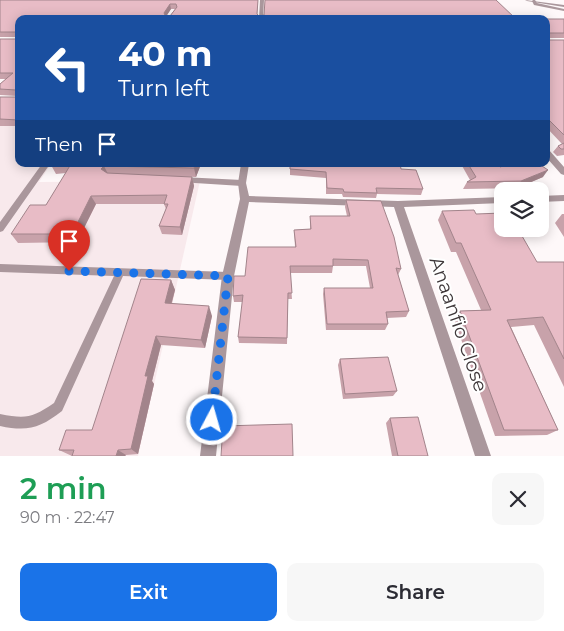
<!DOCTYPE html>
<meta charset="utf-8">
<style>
body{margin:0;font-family:Montserrat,sans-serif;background:#f7f7f7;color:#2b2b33;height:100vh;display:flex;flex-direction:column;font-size:19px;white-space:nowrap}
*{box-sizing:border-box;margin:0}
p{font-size:16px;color:#7c7c81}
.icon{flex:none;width:28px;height:28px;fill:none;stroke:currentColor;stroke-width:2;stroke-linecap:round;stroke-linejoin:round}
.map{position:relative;height:456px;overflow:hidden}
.panel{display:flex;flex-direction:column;background:#fff;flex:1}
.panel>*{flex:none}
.hud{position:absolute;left:15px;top:15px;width:535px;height:152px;border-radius:10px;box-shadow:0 2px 12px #0003;background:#1a4fa0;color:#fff;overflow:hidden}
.fabs{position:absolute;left:494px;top:182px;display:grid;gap:10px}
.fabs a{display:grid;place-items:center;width:55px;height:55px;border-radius:10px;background:#fff;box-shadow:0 2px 12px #0003;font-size:25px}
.pin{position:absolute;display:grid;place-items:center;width:42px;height:42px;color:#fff;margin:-51px -21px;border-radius:50% 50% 50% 0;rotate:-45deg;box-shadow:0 0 5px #0007}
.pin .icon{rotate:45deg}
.me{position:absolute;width:55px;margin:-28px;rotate:6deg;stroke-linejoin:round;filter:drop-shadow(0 0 4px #0008)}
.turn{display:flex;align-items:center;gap:18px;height:105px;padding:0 20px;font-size:22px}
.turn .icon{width:65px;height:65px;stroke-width:2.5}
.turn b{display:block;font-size:35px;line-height:42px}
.then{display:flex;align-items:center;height:48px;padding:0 20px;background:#0003;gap:10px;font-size:19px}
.round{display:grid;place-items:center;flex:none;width:52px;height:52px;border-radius:10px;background:#f7f7f7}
.summary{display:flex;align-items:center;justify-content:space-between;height:85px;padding:0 20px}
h1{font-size:30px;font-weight:600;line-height:38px;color:#1e9e55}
.action{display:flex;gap:10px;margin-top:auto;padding:10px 20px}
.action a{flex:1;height:58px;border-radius:10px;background:#1a73e8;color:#fff;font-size:20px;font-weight:600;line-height:58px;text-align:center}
.action a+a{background:#f7f7f7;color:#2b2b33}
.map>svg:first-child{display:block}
</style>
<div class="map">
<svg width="564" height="456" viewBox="0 0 564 456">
<rect width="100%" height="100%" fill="#fef8f9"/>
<!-- built -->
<path fill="#f8e9ec" d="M0,107H19V164H51L39,182L200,181L138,456H0Z"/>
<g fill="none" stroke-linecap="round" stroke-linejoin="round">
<!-- service -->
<path fill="#aa979c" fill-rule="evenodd" d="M533,0H535L537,3L564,9V11L534,5L532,1Z
M42,164H50L3,231L0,232V222Z
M182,177L242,180L246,183L242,186L179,182L178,180Z
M0,264L228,272L231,273L233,276L231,279L228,280L123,276L62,411C40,428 28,432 0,426V414C26,419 32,418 54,403L114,276L0,272Z"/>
<!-- minor -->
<path fill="#aa979c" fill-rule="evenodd" d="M260,0H264L263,19H259Z
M525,0L564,5V7L527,1Z
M546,150H549L564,167V175L561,174L546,157Z
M241,164H249L246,183L249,196L398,201L502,197V203L404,207L491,456H475L394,207L249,202L234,276L216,456H200L222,276L240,199L238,183Z
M564,195V201L540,202V196Z"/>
</g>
<!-- wall -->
<path fill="#c8a2aa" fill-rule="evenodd" d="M0,0H258L257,14L259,16L516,19H19V126H0V97H17V96L0,95V84L6,79H0V39H16L17,37H0ZM171,9H175L170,16L167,15Z
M546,19H564V38H547L548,40H564V155L557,156L553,152L558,146L562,144L546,127Z
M52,164H201L196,177L164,176L192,177L194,186L182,235L162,234L159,226L166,209L164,204H96L77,242L18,243L11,234L46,205L66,173L56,174L51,165Z
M290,164L401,169L423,189L421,195L377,194L376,198L343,197L342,194H326V178L290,175Z
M461,164H498L500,167L543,177L517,188L463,189L467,182L470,180Z
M346,200L401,269L398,275L409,311L406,317L387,318L388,324L385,330H326L323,294L324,288H370L366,266H333L332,273H290L292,299H288L287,344L239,343L238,337L243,302H234L233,296L245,276L295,247L294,230L310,229V216H347L345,207Z
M442,211L476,214L537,262H564V387L534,325L511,327L558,430L547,435L495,436L454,319L460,311L481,310L456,252H451L438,220Z
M562,214H564V237L555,223Z
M171,280L175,290L172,303L212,316L205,348L161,345L152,381L154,384L138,454L126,455L125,456H72L59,450L92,430Z
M340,359L397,391L393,396L343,399L338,365Z
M390,418L428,456H392L386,423Z"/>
<!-- shaded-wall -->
<path fill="#a2848b" d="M170,4L171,9L165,18L164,13Z
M196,164H201L196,177L194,168Z
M104,166L108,174L101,169Z
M548,170L543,177L517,188L521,181Z
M192,177L194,186L182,235L180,227Z
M91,196L96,204L77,242L72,234Z
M171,280L175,290L169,312L165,303Z
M209,306L212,316L205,348L201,340Z
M156,336L161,345L152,381L154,384L138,454L131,449L145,376Z
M118,450L126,455L125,456H116Z"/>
<!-- building -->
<path fill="#e8bcc6" stroke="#a2848b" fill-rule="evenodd" d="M0,0H258L257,14L259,16L264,15L265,0H496L516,19H19V120L0,119V97H17L16,90L0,89V84L13,73H0V39H16L18,34L16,32H0ZM170,4H176L177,7L170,16L165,15L164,13Z
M546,19H564V33H549L547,35L548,40H564V135L546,117Z
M564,143V149H561L558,146Z
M52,164H196L194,168L104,166L101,169L107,173L192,177L180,227L159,226L168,204H164L167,195L91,196L72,234H11L30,205H46L71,164L51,165Z
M290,164H400L401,169L416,170L423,189L376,188L377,193L344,192L343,189L327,188L326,172L290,169Z
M468,164H498L500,167L510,164H539L548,170L521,181L467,182L476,177Z
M346,200L381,201L394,237L401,269L396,268L409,311L386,312L388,324H327L324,288H373L368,260L333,259V266H290L292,293H288L287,338L238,337L243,295L233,296L234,276H245L248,247H296L294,230L311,229L310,216H350Z
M474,210L476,214L502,213V229H518L537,262H564V359L543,317L507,320L558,430H504L460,311L491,310L461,243H456L442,211Z
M141,279L171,280L165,303L209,306L201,340L156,336L145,376H148L131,449L118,450L116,456H72L74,450H59L66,430H92Z
M388,357L397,391L345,394L340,359Z
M418,417L428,456H398L390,418Z
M292,424L293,456H221L223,426Z"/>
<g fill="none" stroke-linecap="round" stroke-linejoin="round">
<!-- route -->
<path stroke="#1a73e8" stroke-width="9" stroke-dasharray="0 16.2" d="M69,271L228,276L212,420"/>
</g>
<g text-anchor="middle" stroke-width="4" stroke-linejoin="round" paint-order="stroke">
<!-- near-street labels -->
<g font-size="19" fill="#3e3739" stroke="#fff">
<text transform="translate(459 324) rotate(71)" y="7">Anaanfio Close</text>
</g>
</g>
</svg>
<div class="fabs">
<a><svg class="icon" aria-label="layers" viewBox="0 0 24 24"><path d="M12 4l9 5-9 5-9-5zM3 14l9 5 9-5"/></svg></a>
</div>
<div class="pin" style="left:69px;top:271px;background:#d93025"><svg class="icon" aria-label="arrive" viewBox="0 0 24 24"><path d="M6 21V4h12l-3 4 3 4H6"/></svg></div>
<svg class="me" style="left:212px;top:420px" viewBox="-20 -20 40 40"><circle r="17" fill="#1a73e8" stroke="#fff" stroke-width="3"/><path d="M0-11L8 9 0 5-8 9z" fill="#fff"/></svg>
<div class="hud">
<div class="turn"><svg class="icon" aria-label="left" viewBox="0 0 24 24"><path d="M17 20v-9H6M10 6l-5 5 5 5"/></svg><div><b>40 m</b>Turn left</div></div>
<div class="then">Then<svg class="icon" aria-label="arrive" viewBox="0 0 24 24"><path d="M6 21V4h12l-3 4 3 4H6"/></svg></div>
</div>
</div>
<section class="panel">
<div class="summary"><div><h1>2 min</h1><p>90 m · 22:47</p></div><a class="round"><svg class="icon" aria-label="close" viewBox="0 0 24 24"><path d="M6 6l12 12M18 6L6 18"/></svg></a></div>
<div class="action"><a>Exit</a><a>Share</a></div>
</section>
